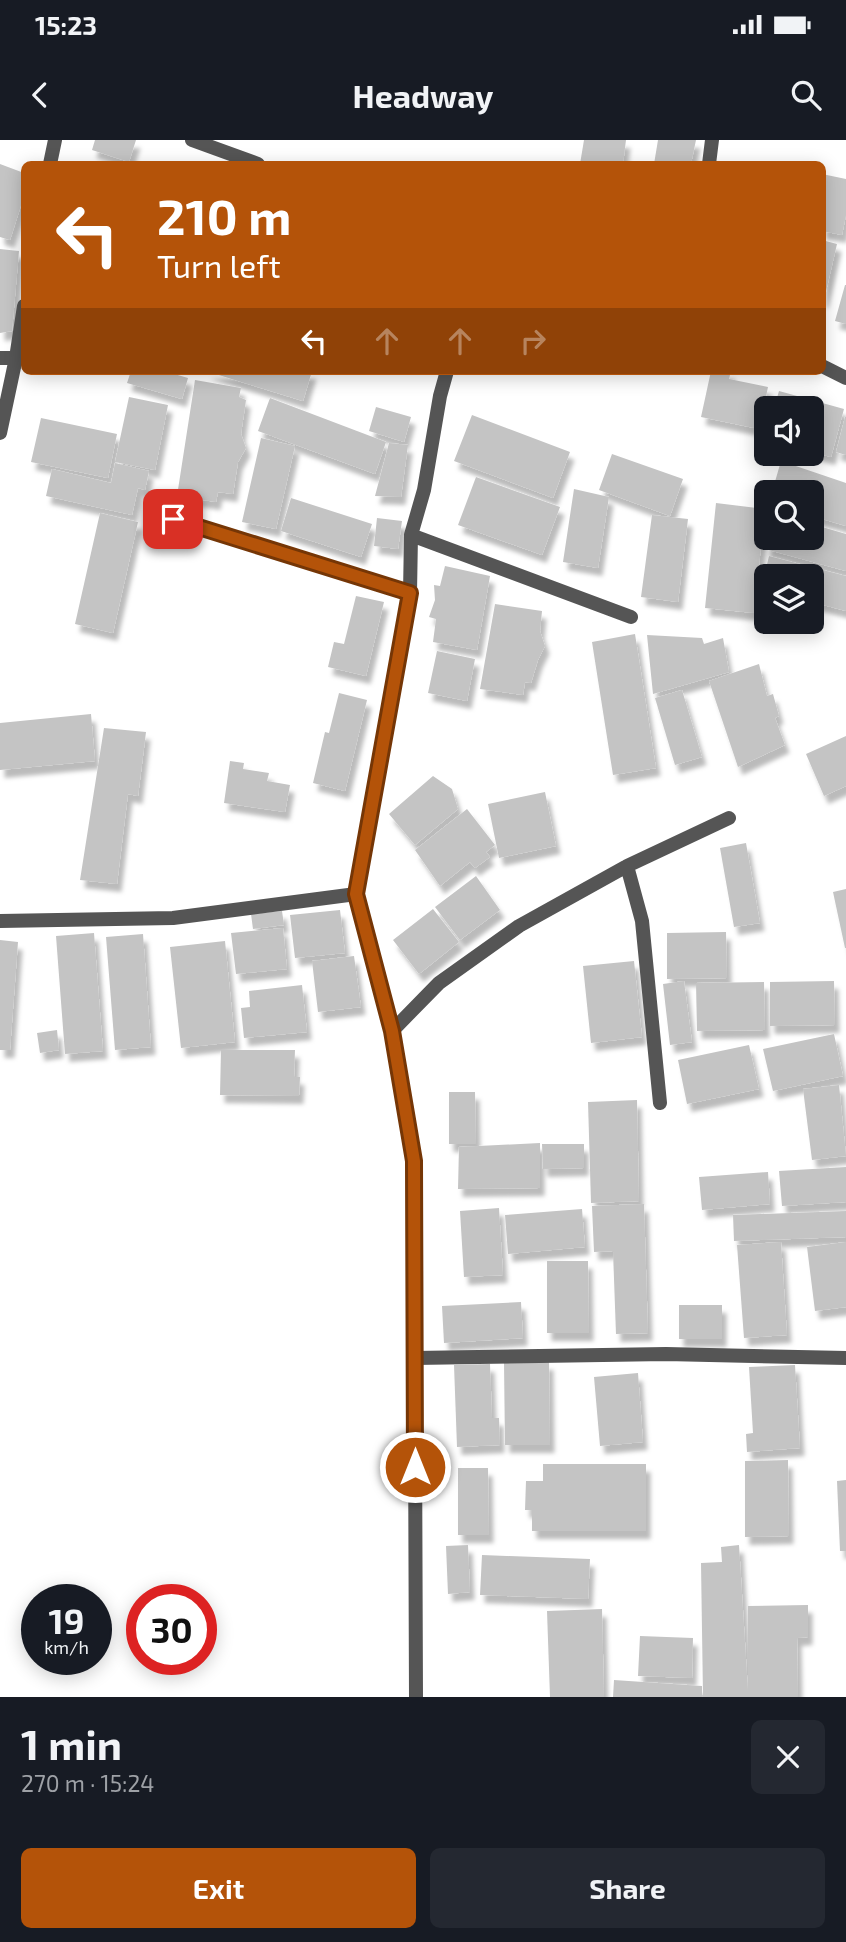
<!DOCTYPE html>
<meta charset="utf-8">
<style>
body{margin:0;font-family:"Exo 2",sans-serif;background:#242831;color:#f1f3f6;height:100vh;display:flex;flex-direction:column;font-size:26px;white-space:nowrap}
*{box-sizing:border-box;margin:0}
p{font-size:23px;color:#9ea1a6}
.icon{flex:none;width:38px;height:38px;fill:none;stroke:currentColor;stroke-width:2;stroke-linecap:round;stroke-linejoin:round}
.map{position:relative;height:1557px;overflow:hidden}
.panel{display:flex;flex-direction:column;background:#171b24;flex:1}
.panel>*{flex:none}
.banner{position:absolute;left:21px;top:21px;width:805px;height:214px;border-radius:10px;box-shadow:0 4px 18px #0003;background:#b45309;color:#fff;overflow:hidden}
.controls{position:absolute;left:754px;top:256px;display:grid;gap:14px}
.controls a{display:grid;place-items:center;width:70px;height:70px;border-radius:10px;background:#171b24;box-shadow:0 4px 18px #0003;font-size:35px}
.speed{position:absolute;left:21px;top:1444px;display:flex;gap:14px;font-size:35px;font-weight:700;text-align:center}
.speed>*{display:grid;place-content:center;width:91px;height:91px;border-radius:50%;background:#171b24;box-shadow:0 4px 18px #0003;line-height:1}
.speed small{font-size:18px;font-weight:400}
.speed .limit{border:10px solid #d22;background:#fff;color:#111}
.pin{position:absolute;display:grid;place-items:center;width:60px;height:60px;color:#fff;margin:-30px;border-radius:14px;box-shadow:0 4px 10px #0006}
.me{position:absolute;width:77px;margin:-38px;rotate:0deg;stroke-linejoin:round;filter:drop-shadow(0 0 5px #0008)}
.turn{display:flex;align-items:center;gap:24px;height:147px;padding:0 21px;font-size:32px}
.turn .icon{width:91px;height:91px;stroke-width:2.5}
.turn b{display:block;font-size:49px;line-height:60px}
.lanes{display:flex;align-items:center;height:66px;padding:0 21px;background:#0003;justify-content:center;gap:35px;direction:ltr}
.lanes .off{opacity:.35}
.round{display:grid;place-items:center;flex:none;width:74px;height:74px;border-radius:10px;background:#242831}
.head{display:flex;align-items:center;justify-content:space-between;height:119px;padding:0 21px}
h1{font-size:42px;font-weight:700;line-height:52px}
.cta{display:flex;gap:14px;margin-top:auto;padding:14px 21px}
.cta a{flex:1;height:80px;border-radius:10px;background:#b45309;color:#fff;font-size:28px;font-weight:700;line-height:80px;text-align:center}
.cta a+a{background:#242831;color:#f1f3f6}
.status{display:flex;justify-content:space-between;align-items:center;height:49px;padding:0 35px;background:#171b24;direction:ltr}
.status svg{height:19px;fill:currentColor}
header{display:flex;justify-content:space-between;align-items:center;height:91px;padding:0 21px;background:#171b24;font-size:32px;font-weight:700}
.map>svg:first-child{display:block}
</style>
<div class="status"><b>15:23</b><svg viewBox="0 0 49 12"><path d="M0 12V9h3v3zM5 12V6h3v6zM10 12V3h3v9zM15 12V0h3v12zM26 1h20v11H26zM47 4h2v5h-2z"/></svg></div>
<header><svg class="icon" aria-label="back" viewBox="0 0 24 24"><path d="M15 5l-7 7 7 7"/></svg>Headway<svg class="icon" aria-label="search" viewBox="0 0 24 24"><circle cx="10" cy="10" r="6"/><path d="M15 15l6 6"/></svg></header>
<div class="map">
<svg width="846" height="1557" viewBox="0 0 846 1557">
<defs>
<filter id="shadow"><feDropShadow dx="4.5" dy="8" stdDeviation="2" flood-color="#0004"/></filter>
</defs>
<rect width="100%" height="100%" fill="#fff"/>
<!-- building -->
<path fill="#c4c4c4" filter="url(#shadow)" d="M95,0H136L129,22L92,10Z
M584,0H626L623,24H580Z
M658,0H696L691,24H654Z
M0,24L24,33V56L10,100L0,97Z
M822,34L846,39V75L842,95L822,91Z
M822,100L837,104L824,160H822Z
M0,109L19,111L12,191L0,193Z
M845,145H846V184L835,181Z
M131,231H164L188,238L182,259L127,243Z
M206,231H312L303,261Z
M711,231H731L729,239L768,247L759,289L701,277Z
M195,240L241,248L239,257L246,260L241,294L246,308L238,322L233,354L218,352L216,362L177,356Z
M779,251L844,269L831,317L812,312V268H774Z
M129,257L168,265L155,330L115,322Z
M270,258L386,302L375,334L258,291Z
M376,267L411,277L404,302L369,291Z
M472,275L570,312L553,358L454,321Z
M845,277H846V315L836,312Z
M41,278L117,294L108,338L31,322Z
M261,298L295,306L276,389L242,382Z
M389,303L408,305L401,357L375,356Z
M612,314L683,339L670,376L599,350Z
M781,321L846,343V386L812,376V352H772Z
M115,323L149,331L145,350L138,348L132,375L46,356L52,329L111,343Z
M476,337L560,367L542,415L458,385Z
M574,349L609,357L598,428L563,422Z
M291,358L372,384L361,417L281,391Z
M716,363L765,369L754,473L705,468Z
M100,373L138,382L113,493L75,484Z
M652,375L688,379L678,462L641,457Z
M377,378L402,381L398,409L374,406Z
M812,384L846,394V431L765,409L768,397H812Z
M769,416L846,436V471L812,462V436H766V451L761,449Z
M445,426L490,436L477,510L433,502L436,479L429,477L435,460L434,445L440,446Z
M356,456L384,462L366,536L328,527L334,502L344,504Z
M495,464L542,471L540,491L545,506L538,520L531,543L525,542L523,555L480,549Z
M635,494L656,628L613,635L592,502Z
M647,495L702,498L704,504L723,498L729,532L653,554Z
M437,511L475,519L467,561L428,553Z
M759,524L767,556L773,554L779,576L775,578L785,605L738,627L709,541Z
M682,550L702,617L675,625L655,558Z
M339,553L367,560L345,651L313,643L325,592L329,593Z
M91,574L95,621L0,630V583Z
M104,588L146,592L138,656L128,654L117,744L80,740Z
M846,596V646L824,656L806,614Z
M230,621L244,623L243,629L269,633L267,641L290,645L285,672L224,663Z
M433,636L452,649L458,669L415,705L389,674Z
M545,652L556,706L499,718L488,664Z
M467,669L495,705L486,712L490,717L475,728L470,722L440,746L415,710Z
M746,703L760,783L734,787L720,708Z
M476,736L500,770L460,800L435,767Z
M846,749V808H845L833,752Z
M433,769L459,802L419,834L393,800Z
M340,770L345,813L295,818L290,775Z
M282,771L284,785L253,789L251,774Z
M283,788L287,829L236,834L231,793Z
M726,792L727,838L667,839V793Z
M94,793L103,911L65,914L56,796Z
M143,794L151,907L115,910L106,797Z
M0,800L18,802L10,910H0Z
M225,801L235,902L181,908L170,807Z
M354,816L361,867L318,872L312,821Z
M634,821L642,897L591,903L583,826Z
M684,841L692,902L670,905L663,844Z
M834,841L835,885L770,886V842Z
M764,842L765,890L697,891L696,843Z
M302,845L307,892L244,898L241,868L250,867L249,851Z
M57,890L59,910L40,913L37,893Z
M834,894L843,936L773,951L763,909Z
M749,905L759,949L687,964L678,920Z
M221,910H295L294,937H300L299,956L220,955Z
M839,945L846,1016L812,1020L803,949Z
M449,952H475L476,1004H449Z
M637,960L639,1061L591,1063L588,962Z
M540,1003V1048L458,1049L459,1007Z
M542,1004H584V1028L543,1029Z
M846,1027V1062L782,1066L779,1031Z
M768,1032L770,1064L702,1070L699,1037Z
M644,1064L648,1193L616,1194L613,1111L594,1112L592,1066Z
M499,1068L503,1135L464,1137L460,1071Z
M582,1069L585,1107L508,1114L505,1075Z
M846,1071V1097L734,1101L733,1075Z
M781,1102L787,1195L744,1198L737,1105Z
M846,1102V1167L815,1171L807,1107Z
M547,1121H588L589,1193H547Z
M521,1162L523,1198L444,1203L442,1166Z
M679,1165H722V1199H679Z
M549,1222L550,1305H505L504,1223Z
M490,1224L492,1278H499L500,1305L457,1307L454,1225Z
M795,1225L800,1308L747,1312L746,1294L753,1293L749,1227Z
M638,1233L643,1302L600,1306L594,1237Z
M788,1320L789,1396L745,1397V1321Z
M543,1324H646V1391H532V1370H525L526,1341H543Z
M458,1328H488L489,1395H458Z
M846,1340V1411H840L837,1341Z
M468,1405L470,1452L448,1454L446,1406Z
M739,1405L748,1551V1466L808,1465V1497L797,1498L798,1557H703L701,1423L722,1422L721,1407Z
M482,1415L590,1419L588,1459L480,1455Z
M602,1469L604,1557H550L547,1471Z
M640,1496L693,1498L692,1538L638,1536Z
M614,1540L702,1546V1557H613Z"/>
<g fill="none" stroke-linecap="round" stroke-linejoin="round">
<!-- minor -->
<path stroke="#555" stroke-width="14" d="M192,0L258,24
M50,24L55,0
M709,24L712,0
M0,218H16
M822,226L846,238
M0,293L16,218L24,166
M173,379L410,453
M411,395L631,477
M627,726L642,781L660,963
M0,781L173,778L356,754
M392,891L356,754L410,453L411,395L424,350L440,256L447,231
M415,1218L666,1214L846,1218
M416,1557L414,1021L392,891L439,843L519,786L627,726L729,678"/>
</g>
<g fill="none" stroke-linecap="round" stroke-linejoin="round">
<defs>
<path id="route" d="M173,379L410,453L356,754L392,891L414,1021L415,1327"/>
</defs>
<!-- route casing -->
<use href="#route" stroke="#753606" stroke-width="18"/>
<!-- route -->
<use href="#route" stroke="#b45309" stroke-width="12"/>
</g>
</svg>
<div class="controls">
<a><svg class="icon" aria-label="sound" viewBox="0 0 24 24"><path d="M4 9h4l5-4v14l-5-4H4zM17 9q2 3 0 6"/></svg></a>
<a><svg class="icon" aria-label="search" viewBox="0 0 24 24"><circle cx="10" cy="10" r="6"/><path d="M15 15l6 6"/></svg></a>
<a><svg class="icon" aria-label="layers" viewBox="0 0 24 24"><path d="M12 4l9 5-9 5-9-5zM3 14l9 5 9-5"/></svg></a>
</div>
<div class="speed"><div>19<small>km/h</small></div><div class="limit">30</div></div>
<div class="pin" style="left:173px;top:379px;background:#d93025"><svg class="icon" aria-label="arrive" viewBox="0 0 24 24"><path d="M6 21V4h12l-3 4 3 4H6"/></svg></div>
<svg class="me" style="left:415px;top:1327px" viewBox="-20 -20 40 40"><circle r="17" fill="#b45309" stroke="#fff" stroke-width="3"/><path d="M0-11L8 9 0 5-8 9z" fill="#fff"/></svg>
<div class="banner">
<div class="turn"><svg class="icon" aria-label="left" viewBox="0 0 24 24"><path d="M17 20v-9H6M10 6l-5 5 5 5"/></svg><div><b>210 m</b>Turn left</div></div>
<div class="lanes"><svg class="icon" aria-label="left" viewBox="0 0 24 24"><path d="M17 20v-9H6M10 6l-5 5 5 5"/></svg><svg class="icon off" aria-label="ahead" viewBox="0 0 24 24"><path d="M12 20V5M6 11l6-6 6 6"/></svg><svg class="icon off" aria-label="ahead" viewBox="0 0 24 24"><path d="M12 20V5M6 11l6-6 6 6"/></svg><svg class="icon off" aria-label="right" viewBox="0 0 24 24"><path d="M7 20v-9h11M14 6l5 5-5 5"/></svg></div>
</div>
</div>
<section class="panel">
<div class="head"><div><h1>1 min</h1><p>270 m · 15:24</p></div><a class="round"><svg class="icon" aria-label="close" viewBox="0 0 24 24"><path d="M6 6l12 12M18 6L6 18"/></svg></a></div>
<div class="cta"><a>Exit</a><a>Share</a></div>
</section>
